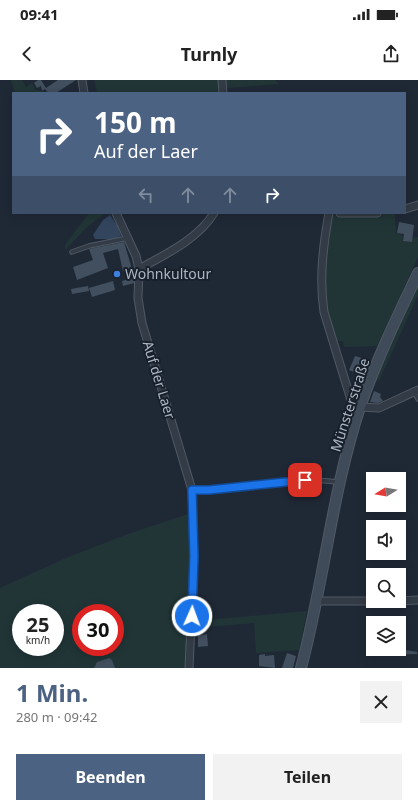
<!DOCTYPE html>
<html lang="de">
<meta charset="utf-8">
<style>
body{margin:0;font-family:"Noto Sans",sans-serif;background:#f2f2f2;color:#222;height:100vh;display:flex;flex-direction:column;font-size:15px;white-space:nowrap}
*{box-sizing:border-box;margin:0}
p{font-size:13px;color:#767676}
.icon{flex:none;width:22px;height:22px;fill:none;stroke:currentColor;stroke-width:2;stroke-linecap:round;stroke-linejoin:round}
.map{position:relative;height:588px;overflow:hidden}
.drawer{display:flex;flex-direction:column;background:#fff;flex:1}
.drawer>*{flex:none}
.guide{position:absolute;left:12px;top:12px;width:394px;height:122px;border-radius:0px;box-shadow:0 2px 10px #0003;background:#4b6282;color:#fff;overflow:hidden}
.needle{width:26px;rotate:259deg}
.controls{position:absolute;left:366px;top:392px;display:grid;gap:8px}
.controls a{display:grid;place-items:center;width:40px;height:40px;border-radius:0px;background:#fff;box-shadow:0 2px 10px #0003;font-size:20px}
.speed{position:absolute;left:12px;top:524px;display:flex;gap:8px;font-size:20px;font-weight:700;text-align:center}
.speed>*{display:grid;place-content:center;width:52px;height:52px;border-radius:50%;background:#fff;box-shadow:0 2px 10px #0003;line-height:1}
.speed small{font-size:10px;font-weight:400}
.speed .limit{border:6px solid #d22;background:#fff;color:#111}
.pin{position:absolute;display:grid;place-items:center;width:34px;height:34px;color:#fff;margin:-17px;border-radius:8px;box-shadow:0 2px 6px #0006}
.me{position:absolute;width:44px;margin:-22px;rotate:2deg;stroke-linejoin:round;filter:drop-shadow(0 0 3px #0008)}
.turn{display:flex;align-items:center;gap:14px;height:84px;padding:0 16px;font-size:18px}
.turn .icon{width:52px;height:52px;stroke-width:2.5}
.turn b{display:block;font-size:28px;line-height:34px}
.lanes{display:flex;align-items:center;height:38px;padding:0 16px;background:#0003;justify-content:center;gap:20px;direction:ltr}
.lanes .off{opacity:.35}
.round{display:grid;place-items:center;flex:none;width:42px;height:42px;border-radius:0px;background:#f2f2f2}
.overview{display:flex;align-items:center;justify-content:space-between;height:68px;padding:0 16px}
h1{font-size:24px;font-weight:700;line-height:30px;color:#4b6282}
.primary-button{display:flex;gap:8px;margin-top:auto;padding:8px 16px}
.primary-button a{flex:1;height:46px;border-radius:0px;background:#4b6282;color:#fff;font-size:16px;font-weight:700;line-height:46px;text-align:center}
.primary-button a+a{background:#f2f2f2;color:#222}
.status{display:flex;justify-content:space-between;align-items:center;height:28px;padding:0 20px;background:#fff;direction:ltr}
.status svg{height:11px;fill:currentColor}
header{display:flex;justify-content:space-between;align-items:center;height:52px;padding:0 16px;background:#fff;font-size:18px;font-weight:700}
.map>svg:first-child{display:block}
</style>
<div class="status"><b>09:41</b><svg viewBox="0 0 49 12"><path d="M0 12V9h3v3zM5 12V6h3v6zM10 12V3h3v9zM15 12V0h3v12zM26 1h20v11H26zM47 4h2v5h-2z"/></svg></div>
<header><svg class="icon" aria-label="back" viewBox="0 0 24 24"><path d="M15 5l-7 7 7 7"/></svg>Turnly<svg class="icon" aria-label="share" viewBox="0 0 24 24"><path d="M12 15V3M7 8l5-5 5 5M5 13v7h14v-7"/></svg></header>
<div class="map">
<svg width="418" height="588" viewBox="0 0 418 588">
<rect width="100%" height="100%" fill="#1f2936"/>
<!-- green -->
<path fill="#213537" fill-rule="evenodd" d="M11,0H22L26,7L32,3L36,10L44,11L45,13H15Z
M94,0H220L221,13H97Z
M225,0H275L279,4L227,8Z
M89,133H106L87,147L65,170V165Z
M395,133L396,153L402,155L403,161L411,162L412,158L418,157V177L377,266L344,267L343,261H336L325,224L326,167L331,135L364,136Z
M418,204V215L380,299L374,304Z
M188,434L192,473L187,588H0V508L66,478L128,454ZM21,533H55V567H21ZM81,533H115V567H81Z
M307,531L299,570L256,573L254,543L194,548V541Z"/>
<!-- water -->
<path fill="#32455d" d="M110,135L118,147L121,156L113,159H95L93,155L103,140Z"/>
<!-- building -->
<path fill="#424f5e" d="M38,0H41L46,8L58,0H76L56,13H48L45,9L42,11L41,6L37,8L34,3Z
M399,142L414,145L412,162L403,161L404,154L397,153Z
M124,162L132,189L123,191L118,169L103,173L108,188L77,200L73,187L93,180L89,169Z
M133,198L134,203L123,206L122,201Z
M113,201L115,210L92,217L89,208Z
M88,206L89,211L72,214L71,209Z
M355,276L362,278L357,293L349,290Z
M358,297L363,299L358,311L353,309Z
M374,311L381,314L380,317L383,321L378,323L370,322Z
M207,554L208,566L198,567V556Z
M399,556H406V570L417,572V574L386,575L385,570L399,569Z
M287,573L296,576L293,588H282Z
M265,574V576L274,575L275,588L259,586V575Z
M109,578L112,580L115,588H94L97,582Z"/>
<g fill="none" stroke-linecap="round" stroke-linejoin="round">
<defs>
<path id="lane" d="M72,172L89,166L128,158
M414,312L418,319
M192,410C241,410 289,395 338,402"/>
<path id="street" d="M82,0L84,13
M222,0L223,13
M405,129L418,125
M116,133L136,176L139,189
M329,133C323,166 319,199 324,232L351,320L360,327L379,328L418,310
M340,133H377
M318,521H385
M399,521L418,520
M189,588L194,476L192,410L142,243L138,218L139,189C166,174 198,159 214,133"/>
<path id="secondary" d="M301,588C324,502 332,412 360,327C376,281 397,237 418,193"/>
</defs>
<!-- lane casing -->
<use href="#lane" stroke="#505964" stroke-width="5.5"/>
<!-- street casing -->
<use href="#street" stroke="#505964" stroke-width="9"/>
<!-- secondary casing -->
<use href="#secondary" stroke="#505964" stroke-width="12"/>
<!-- lane -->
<use href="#lane" stroke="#323b46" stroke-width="3.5"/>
<!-- street -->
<use href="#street" stroke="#323b46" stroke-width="7"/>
<!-- secondary -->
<use href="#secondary" stroke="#404b59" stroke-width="10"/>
</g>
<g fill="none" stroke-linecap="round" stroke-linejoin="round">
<defs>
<path id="route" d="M192,536L194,476L192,410H209L305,400"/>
</defs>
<!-- route casing -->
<use href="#route" stroke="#114b97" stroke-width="10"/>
<!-- route -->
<use href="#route" stroke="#1a73e8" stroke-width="7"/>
</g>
<!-- markers -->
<circle fill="#3f7fe0" stroke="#18202b" stroke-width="1.5" cx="117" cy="194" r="4"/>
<g text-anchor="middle" stroke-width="4" stroke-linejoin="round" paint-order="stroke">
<!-- poi labels -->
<g font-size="14" fill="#acb6c3" stroke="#18202b" text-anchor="start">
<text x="125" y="199">Wohnkultour</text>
</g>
<!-- street labels -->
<g font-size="14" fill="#acb6c3" stroke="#18202b">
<text transform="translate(159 300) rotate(73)" y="5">Auf der Laer</text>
<text transform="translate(350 325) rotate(-72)" y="5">Münsterstraße</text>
</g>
</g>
</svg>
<div class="controls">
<a><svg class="needle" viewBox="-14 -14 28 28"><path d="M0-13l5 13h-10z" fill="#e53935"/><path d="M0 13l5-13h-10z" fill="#767676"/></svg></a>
<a><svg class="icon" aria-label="sound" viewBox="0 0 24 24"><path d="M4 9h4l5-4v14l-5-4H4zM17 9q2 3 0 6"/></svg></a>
<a><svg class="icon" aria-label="search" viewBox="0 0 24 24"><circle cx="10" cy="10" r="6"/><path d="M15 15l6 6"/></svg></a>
<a><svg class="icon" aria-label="layers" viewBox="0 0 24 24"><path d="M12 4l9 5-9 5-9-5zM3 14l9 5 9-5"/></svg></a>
</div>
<div class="speed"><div>25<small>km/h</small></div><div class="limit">30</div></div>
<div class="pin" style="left:305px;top:400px;background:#d93025"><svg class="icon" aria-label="arrive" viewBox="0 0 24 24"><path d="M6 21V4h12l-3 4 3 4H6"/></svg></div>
<svg class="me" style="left:192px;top:536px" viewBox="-20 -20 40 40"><circle r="17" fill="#1a73e8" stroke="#fff" stroke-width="3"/><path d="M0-11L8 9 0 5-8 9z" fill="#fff"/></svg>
<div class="guide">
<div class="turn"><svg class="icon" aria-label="right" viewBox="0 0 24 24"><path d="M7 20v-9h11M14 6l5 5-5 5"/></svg><div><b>150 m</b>Auf der Laer</div></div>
<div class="lanes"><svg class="icon off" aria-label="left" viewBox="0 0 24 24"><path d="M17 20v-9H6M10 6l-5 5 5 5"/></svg><svg class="icon off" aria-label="ahead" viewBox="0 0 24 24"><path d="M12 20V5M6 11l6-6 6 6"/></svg><svg class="icon off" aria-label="ahead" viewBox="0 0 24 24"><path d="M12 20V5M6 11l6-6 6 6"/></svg><svg class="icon" aria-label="right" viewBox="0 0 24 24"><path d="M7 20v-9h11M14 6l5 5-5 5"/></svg></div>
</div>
</div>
<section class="drawer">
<div class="overview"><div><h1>1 Min.</h1><p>280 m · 09:42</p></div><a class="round"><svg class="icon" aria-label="close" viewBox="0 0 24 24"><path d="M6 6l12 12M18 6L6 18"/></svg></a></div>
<div class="primary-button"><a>Beenden</a><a>Teilen</a></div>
</section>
